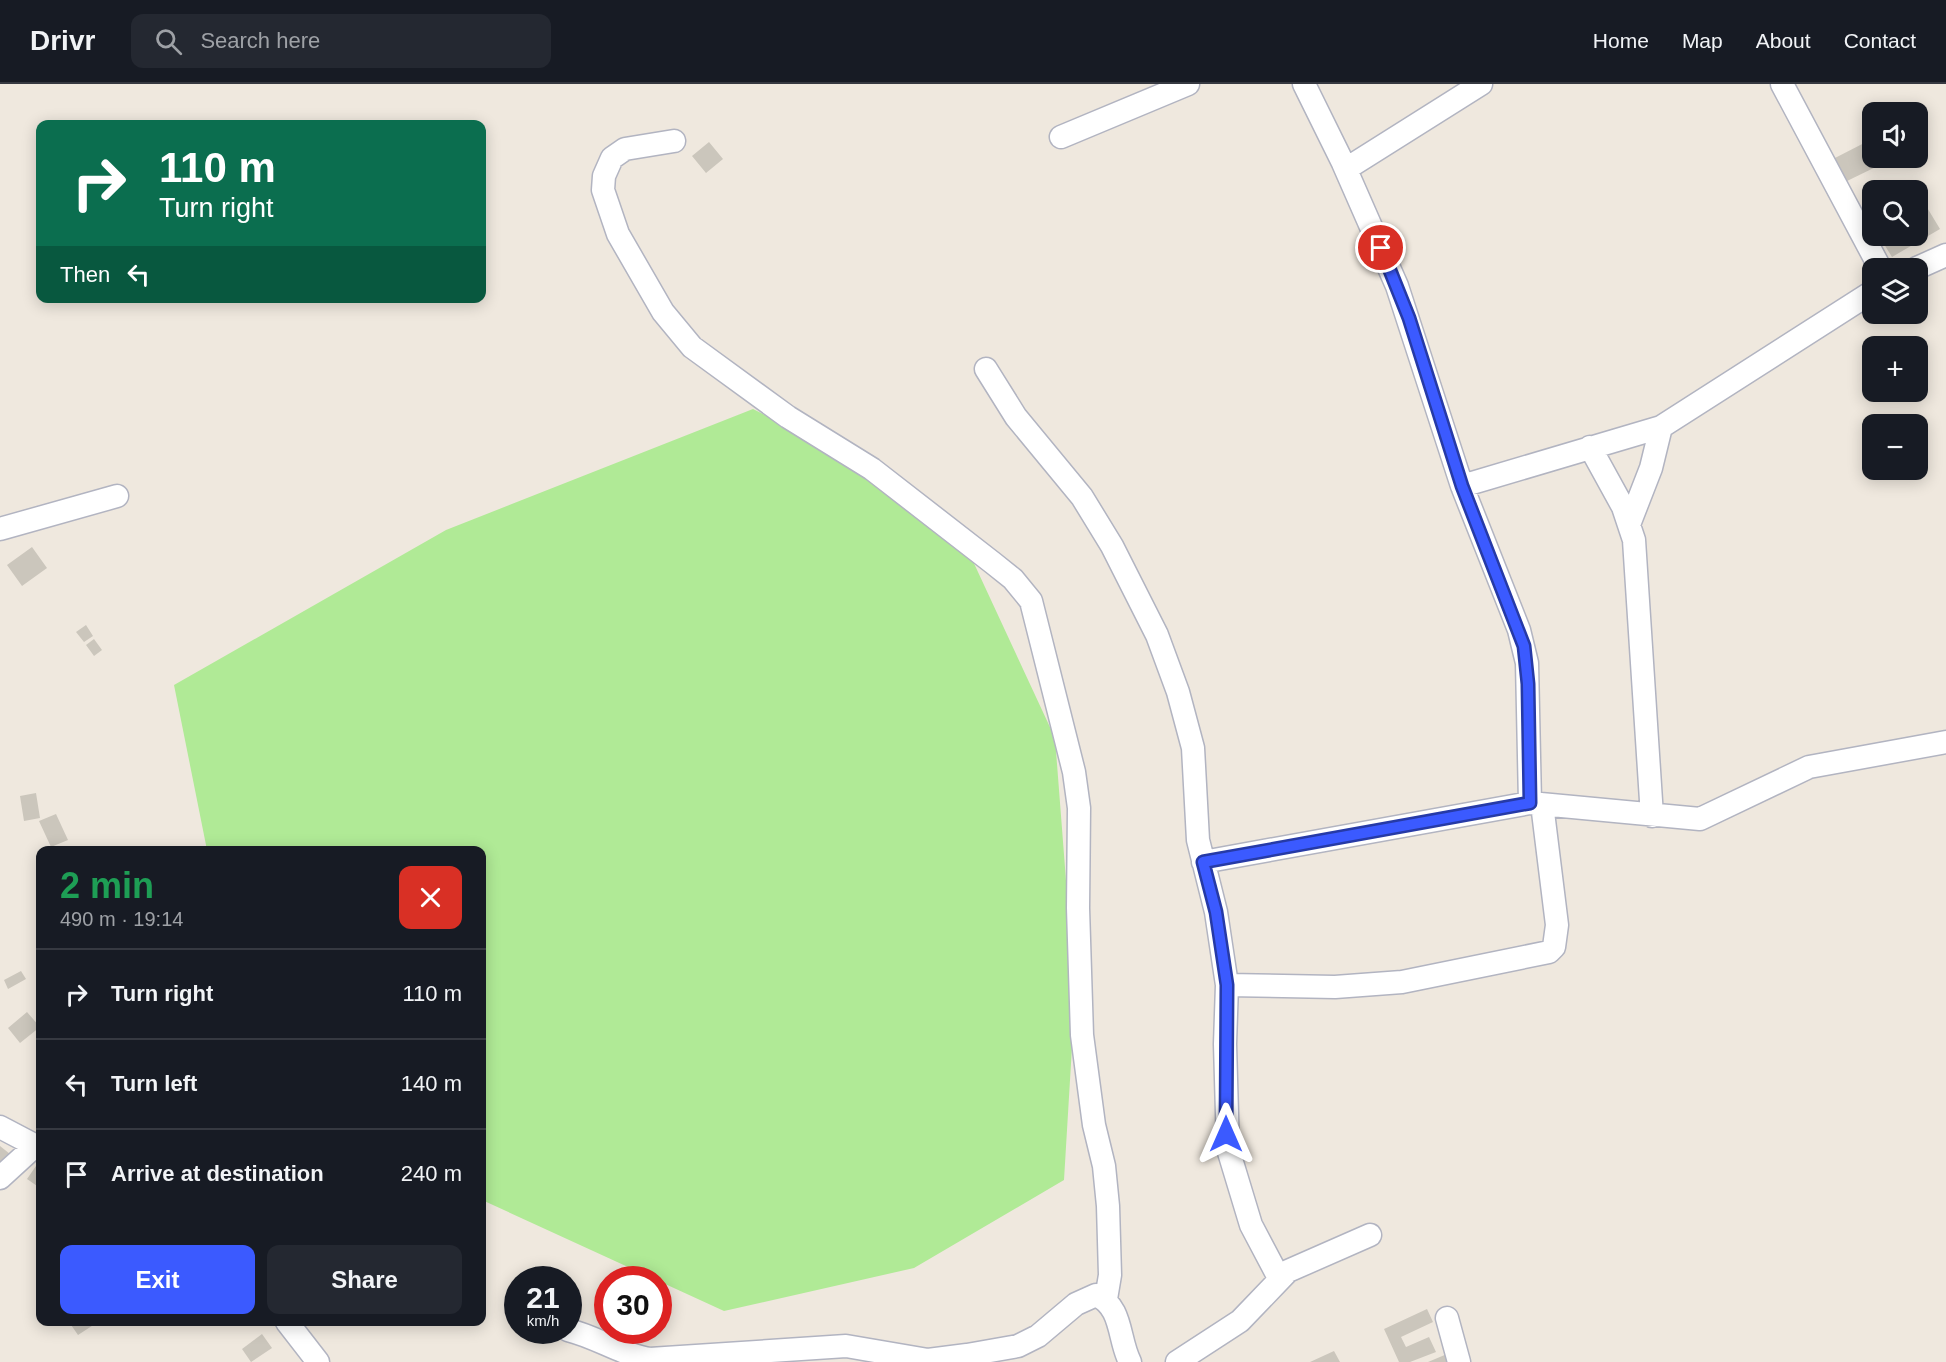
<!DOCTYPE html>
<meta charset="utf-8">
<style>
body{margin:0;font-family:Helvetica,sans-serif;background:#242831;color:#f1f3f6;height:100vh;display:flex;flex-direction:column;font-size:22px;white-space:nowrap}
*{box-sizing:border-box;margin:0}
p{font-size:20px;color:#9ea1a6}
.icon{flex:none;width:33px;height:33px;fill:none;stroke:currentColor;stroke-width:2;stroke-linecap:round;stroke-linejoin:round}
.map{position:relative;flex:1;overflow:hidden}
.sheet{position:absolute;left:36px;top:762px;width:450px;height:480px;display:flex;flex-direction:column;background:#171b24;border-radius:12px;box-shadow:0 3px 15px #0003}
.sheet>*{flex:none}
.hud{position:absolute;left:36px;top:36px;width:450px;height:183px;border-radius:12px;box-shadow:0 3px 15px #0003;background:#0b6e4f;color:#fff;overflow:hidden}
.buttons{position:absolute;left:1862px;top:18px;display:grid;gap:12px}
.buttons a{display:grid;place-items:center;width:66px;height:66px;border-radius:12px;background:#171b24;box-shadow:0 3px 15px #0003;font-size:30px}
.speed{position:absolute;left:504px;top:1182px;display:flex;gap:12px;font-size:30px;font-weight:700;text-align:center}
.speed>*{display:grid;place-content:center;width:78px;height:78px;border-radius:50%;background:#171b24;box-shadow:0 3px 15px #0003;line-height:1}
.speed small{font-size:15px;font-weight:400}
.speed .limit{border:9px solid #d22;background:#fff;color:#111}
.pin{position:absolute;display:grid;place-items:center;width:51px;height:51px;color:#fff;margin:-26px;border:3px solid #fff;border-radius:50%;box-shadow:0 2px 6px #0007}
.me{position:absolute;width:66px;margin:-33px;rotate:0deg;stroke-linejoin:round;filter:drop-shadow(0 0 4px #0008)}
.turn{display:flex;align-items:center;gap:21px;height:126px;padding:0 24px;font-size:27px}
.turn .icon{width:78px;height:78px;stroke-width:2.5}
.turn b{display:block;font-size:42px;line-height:51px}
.then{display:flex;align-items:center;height:57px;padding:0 24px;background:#0003;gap:12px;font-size:22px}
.round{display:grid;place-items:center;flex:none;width:63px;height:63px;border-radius:12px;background:#242831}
.summary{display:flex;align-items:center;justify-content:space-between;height:102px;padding:0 24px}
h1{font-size:36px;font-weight:700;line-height:45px;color:#1e9e55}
.cta{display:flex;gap:12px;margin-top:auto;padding:12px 24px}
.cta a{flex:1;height:69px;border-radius:12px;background:#3b5aff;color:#fff;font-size:24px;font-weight:700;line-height:69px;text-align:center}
.cta a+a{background:#242831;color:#f1f3f6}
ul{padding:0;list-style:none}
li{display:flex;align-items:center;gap:18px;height:90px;padding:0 24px;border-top:2px solid #363941}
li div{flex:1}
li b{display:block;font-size:22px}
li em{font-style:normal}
header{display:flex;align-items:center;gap:36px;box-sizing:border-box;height:84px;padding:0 30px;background:#171b24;border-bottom:2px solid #363941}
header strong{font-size:28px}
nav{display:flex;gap:33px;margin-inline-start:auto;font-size:21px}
.search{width:420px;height:54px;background:#242831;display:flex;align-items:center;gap:15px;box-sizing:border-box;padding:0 21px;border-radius:12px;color:#9ea1a6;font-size:22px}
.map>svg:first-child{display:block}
</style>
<header>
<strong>Drivr</strong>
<div class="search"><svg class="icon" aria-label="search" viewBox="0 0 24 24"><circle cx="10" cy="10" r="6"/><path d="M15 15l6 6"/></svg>Search here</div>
<nav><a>Home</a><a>Map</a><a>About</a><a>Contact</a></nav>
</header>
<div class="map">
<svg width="1946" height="1278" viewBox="0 0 1946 1278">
<rect width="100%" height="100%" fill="#efe8de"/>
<!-- green -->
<path fill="#b0ea96" d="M753,325L819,358L965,460L1055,654L1075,913L1064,1096L914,1184L724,1227L482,1116V766H207L174,601L446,446Z"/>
<!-- building -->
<path fill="#cbc6bc" d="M1872,55V74L1890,76L1845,98L1833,75Z
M709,58L723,75L706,89L692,72Z
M1910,96L1917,106H1893Z
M1917,107L1940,145L1892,173L1879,152H1917Z
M32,463L47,484L22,502L7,481Z
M86,541L93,552L84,558L76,548Z
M94,555L102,566L94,572L86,561Z
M36,709L40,734L24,737L20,712Z
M56,730L68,756L51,763L39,737Z
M21,887L26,895L8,905L4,896Z
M27,928L40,943L20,959L8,944Z
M0,1062L10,1070L0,1082Z
M36,1082L40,1085V1104L27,1095Z
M1427,1225L1433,1238L1401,1253L1406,1263L1429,1253L1436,1268L1410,1278H1399L1384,1245Z
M69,1238H98L78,1251Z
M262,1250L272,1264L251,1278L242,1265Z
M1334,1267L1340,1278H1310Z
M1447,1270L1450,1278H1428Z"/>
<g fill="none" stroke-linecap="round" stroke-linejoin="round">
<defs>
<path id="minor" d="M1304,0L1343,79L1397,202L1462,402L1519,546L1527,579L1530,719
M1782,0L1880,184
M1061,53L1188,0
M674,57L625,65L612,74L604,92L603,106L618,150L663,228L692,263L788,333L872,385L993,479L1013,495L1031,517L1074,688L1079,724L1078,824L1082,951L1094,1041L1104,1082L1108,1122L1110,1191L1106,1215
M1346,85L1481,0
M1917,184L1946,171
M986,285L1016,333L1082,413L1112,462L1157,551L1178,608L1193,664L1198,756L1216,828L1227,901L1225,960L1228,1065L1251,1141L1279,1194
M1590,363L1623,423L1634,456L1652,732
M1462,402L1661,343L1872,208
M1630,438L1651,384L1661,343
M0,445L117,412
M1203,778L1530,719L1700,735L1809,683L1946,658
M1227,901L1335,903L1402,898L1549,868L1554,863L1557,841L1542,720
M0,1043L40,1064
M0,1094L35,1062
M1447,1234L1459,1278
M287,1238L318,1278
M568,1246C597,1253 622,1271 650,1275L846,1262L928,1276L967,1271L1018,1262L1038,1252L1076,1220L1096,1211C1123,1223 1118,1255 1130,1278
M1177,1278L1240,1237L1288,1187L1370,1151"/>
</defs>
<!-- minor casing -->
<use href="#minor" stroke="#b2b4c1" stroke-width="25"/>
<!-- minor -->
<use href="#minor" stroke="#fff" stroke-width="22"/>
</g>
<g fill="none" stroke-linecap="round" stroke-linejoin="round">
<defs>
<path id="route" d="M1226,1050L1227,901L1216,828L1203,778L1530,719L1528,600L1524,562L1462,402L1409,234L1381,164"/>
</defs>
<!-- route casing -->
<use href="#route" stroke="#263aa6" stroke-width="15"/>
<!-- route -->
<use href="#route" stroke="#3b5aff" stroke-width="10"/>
</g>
</svg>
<div class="buttons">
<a><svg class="icon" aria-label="sound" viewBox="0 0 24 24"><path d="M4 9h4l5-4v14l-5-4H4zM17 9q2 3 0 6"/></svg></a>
<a><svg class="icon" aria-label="search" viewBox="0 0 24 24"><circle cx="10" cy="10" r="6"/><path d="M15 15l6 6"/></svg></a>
<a><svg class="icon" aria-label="layers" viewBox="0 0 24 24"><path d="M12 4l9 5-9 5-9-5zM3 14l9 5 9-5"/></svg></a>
<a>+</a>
<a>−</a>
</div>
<div class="speed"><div>21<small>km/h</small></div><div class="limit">30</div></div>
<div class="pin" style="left:1381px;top:164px;background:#d93025"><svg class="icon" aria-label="arrive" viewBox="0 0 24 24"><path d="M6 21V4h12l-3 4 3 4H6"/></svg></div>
<svg class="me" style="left:1226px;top:1050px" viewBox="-20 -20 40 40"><path d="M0-17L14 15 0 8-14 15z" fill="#3b5aff" stroke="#fff" stroke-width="4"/></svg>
<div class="hud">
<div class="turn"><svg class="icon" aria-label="right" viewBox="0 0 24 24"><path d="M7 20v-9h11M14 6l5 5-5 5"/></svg><div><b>110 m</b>Turn right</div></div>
<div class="then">Then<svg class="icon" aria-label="left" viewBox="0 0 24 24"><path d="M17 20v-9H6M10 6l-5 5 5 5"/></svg></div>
</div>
<section class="sheet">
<div class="summary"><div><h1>2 min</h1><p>490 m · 19:14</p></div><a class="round" style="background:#d93025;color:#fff"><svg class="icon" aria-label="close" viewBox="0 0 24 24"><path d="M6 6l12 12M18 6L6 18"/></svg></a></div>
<ul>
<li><svg class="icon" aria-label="right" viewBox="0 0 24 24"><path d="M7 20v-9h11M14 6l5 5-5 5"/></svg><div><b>Turn right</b></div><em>110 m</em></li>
<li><svg class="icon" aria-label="left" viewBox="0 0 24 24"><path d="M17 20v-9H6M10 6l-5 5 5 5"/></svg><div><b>Turn left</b></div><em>140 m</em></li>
<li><svg class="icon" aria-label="arrive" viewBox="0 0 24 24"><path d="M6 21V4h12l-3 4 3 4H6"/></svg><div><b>Arrive at destination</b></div><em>240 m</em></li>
</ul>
<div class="cta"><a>Exit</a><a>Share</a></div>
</section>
</div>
